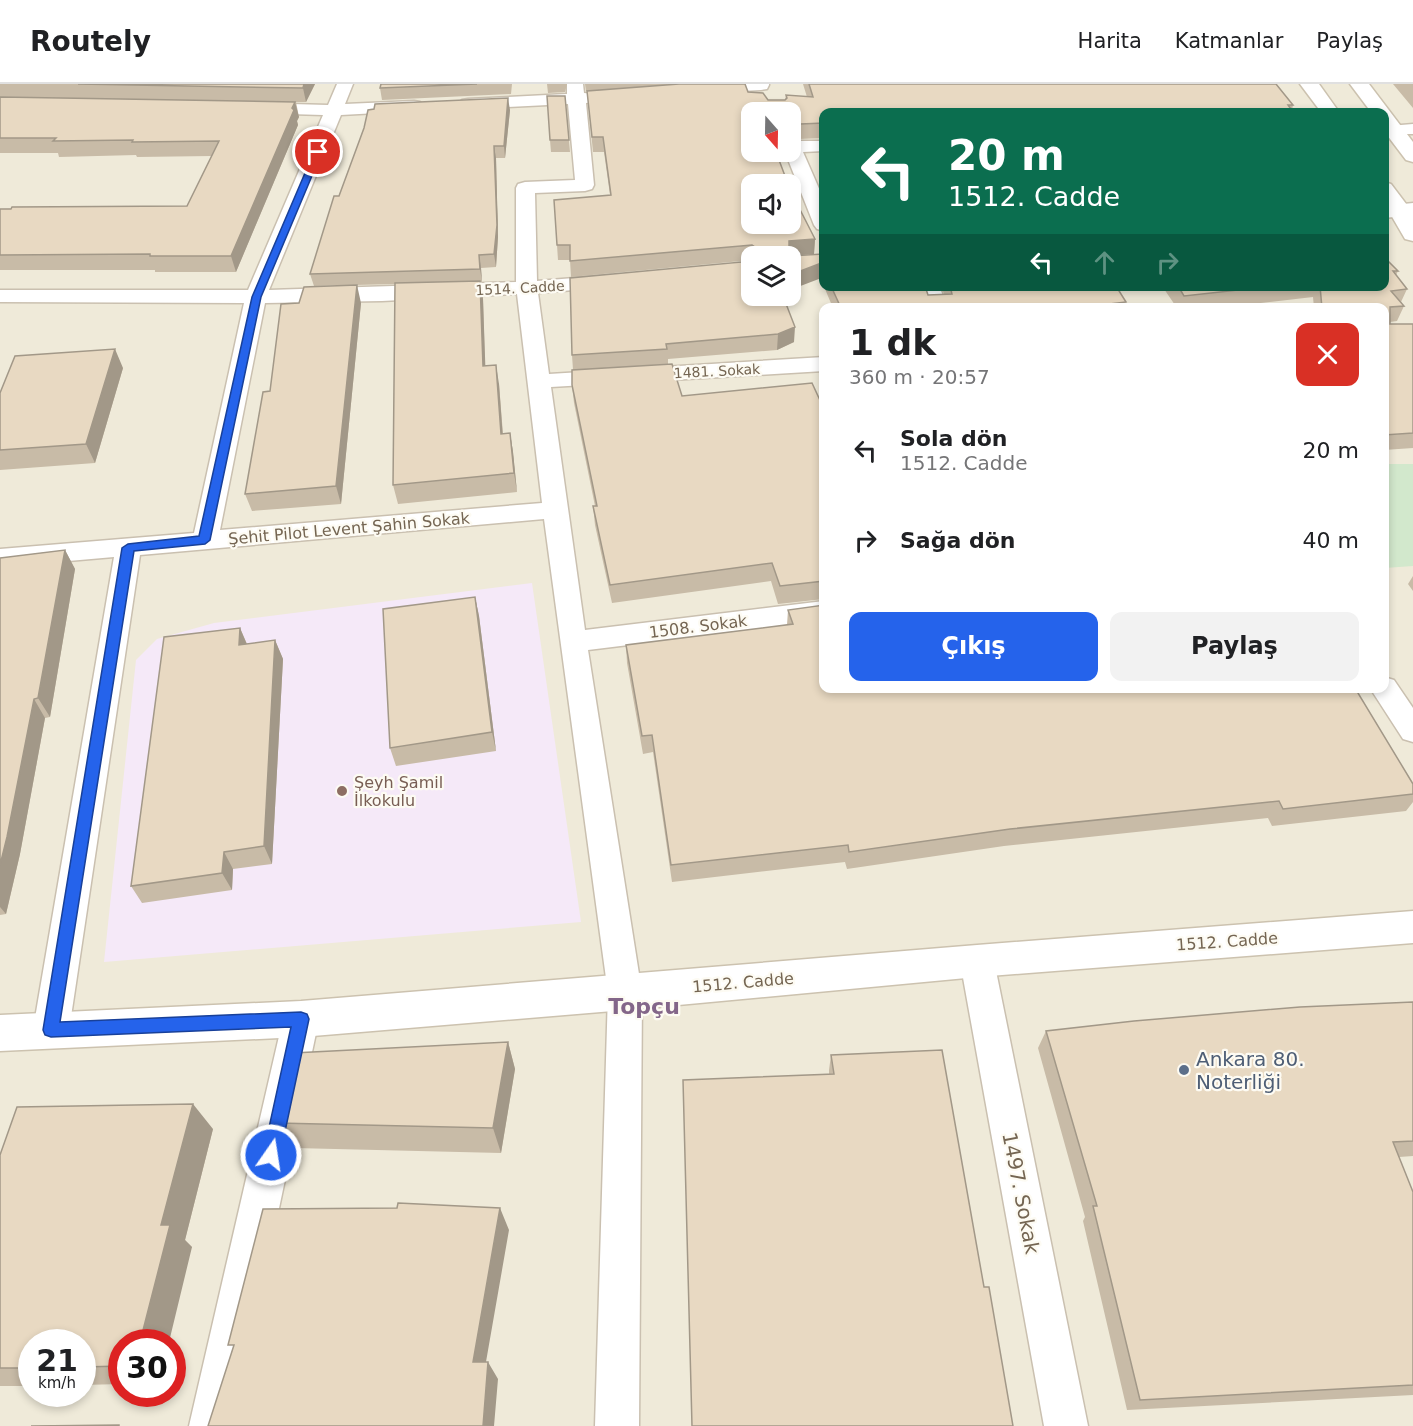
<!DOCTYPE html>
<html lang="tr">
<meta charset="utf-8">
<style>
body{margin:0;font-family:"DejaVu Sans",sans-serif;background:#f2f2f2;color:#202124;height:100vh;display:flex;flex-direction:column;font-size:22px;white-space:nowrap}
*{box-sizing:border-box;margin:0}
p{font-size:20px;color:#757577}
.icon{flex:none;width:33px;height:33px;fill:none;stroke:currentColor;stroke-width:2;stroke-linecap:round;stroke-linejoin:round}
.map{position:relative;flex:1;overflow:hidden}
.side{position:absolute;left:819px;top:219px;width:570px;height:390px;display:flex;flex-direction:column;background:#fff;border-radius:12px;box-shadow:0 3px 9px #0003}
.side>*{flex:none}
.top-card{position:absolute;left:819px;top:24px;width:570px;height:183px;border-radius:12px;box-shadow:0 3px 9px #0003;background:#0b6e4f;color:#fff;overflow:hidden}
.needle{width:39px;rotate:160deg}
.buttons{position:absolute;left:741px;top:18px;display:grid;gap:12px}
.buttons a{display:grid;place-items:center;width:60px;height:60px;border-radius:12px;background:#fff;box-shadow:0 3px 9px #0003;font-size:30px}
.speed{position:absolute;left:18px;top:1245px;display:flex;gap:12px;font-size:30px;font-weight:700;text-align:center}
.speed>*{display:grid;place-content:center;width:78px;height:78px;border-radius:50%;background:#fff;box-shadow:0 3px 9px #0003;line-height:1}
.speed small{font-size:15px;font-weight:400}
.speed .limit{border:9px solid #d22;background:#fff;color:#111}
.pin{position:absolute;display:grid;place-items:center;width:51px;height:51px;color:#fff;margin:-26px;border:3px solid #fff;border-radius:50%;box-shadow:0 2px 6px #0007}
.me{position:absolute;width:66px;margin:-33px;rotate:13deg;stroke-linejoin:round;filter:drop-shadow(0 0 4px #0008)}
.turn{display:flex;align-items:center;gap:21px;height:126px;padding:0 30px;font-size:27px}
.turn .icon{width:78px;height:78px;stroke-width:2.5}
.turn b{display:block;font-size:42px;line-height:51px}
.lanes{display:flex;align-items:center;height:57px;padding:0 30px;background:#0003;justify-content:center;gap:30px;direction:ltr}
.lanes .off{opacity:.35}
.round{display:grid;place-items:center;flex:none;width:63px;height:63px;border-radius:12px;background:#f2f2f2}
.headline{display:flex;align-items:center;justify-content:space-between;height:102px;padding:0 30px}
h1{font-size:36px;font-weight:600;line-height:45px}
.cta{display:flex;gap:12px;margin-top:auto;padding:12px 30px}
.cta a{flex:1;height:69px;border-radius:12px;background:#2563eb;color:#fff;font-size:24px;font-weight:600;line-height:69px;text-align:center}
.cta a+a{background:#f2f2f2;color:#202124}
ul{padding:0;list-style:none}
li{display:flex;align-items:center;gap:18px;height:90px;padding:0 30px}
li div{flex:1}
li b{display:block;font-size:22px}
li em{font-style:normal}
header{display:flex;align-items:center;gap:36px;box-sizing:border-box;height:84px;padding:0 30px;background:#fff;border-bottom:2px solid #e0e0e0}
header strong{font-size:28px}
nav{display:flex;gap:33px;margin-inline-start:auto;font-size:21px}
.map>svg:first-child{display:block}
</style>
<header>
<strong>Routely</strong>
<nav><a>Harita</a><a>Katmanlar</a><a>Paylaş</a></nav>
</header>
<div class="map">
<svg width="1413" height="1342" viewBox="0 0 1413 1342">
<rect width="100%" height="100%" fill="#fbf8ed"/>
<!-- residential -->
<path fill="#efead9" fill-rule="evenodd" d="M0,0H1413V1342H0ZM752,28H790V68H752ZM824,28H1384V202H824ZM752,100H790V140H752ZM752,172H790V212H752ZM824,224H1384V604H824ZM32,1258H82V1310H32ZM122,1258H172V1310H122Z"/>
<!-- education -->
<path fill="#f5e9f8" d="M532,499L581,838L104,878L136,576L157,555L214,539Z"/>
<!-- green -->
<path fill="#d2e8cc" d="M1385,380H1413V482L1385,484Z"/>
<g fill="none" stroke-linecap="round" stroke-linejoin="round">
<defs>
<path id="street" d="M337,0H353L345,20L414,17L420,18L423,22L420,26L414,27L341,31L269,206L516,198V104L518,100L525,98L575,96L568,20L468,25L462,24L459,20L462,16L468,15L567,10V0H583L584,9L594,10L597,14L594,18L586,19L594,101L592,105L585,107L535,109L537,197L611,191L618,193L621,197L618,201L611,203L538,209L549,290L824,273V287L551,303L585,546L824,517V537L588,566L642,909L639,1342H595L608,909L544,435L140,471L69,946L64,957L51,962L38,957L33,946L114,473L0,483V465L194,449L244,219L0,218V206H248L323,31L255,29L249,28L246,24L249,20L255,19L328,21ZM517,210L542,419L220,446L265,219L382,217Z
M705,0H769V1L767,5L761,6L699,9L696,5Z
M1413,40V50H1389L1386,46L1389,42Z
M790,53L799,57H824V67L803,68L824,116V147L817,145L814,141L785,68H790Z
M1413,119V131L1384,134V122Z
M918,202H939L948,224H927Z
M1384,593L1394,596L1413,624V658L1403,655L1370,604H1384Z
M977,862L989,866L994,877L1088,1342H1044L960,877L965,866Z
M301,919L313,924L319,935L233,1342H189L283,935L289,924Z"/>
<path id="secondary" d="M1300,0H1319L1339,28H1321Z
M1350,0H1369L1413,58V78L1406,76L1384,47V28H1371Z
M1384,98L1391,100L1413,129V157L1405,155L1384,119Z
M1413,827V859L977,893L625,926L301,953L0,967V931L301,917L977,861Z"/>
</defs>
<!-- street casing -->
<use href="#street" stroke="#cac0b0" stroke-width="3"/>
<!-- secondary casing -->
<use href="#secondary" stroke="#ccc2af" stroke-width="3"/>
<!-- street -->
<use href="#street" fill="#fff" fill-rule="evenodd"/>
<!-- secondary -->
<use href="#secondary" fill="#fff" fill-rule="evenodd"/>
</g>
<!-- wall -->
<path fill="#c8bba7" d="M0,0H315L306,18H296L299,33L297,37L298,41L236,188H155V186H0V125L187,122L212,72L137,73L136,71L59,73L58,69H0Z
M381,0H512L511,10L382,16L380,4Z
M547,0H567L565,8L548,9Z
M585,0H745L748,8L768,16H785L786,11L807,13L803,0H1276L1293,21L1292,26L824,28V54L799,55L790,51V28H752V100L815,155L814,170L789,172H752V176L571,193L570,176H558L557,161L610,111L604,68H593L587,7L611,5L586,7Z
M1393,0H1413V24Z
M565,12L570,68H551L550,56Z
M510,26L505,74H496L498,153L496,183L481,184L482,198H480L483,215L485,282L499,300L503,350L510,349L513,368L517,408L398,420L393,401L395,200L314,202L310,190L364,44Z
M1384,173L1398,187L1396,191L1407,205L1401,218L1404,222L1397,237L1390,238V240H1413V364L1384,366V224H1314L1313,213L1216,224H1177L1162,202H1384Z
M752,177L794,258L777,266L668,275V280L682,312L824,325V515L778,520L771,497L612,519L595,441L593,422H595L574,319L572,301L573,286L572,271Z
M825,202H925L928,211L944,210L941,202H1116L1126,218L1124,224H833L825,205Z
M361,219L341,420L252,427L245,410L270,307Z
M123,284L95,379L0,386V309Z
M65,466L75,485L50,633L45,634L20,770L6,830L0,831V474Z
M1413,492V507L1408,500Z
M475,513L479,532L496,667L396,682L390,664Z
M788,526L1413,700V718L1406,727L1272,742L1268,734L1004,762L847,785L845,778L672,798L653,668L643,670L627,579L626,561L787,541Z
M240,544L247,560L275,556L283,575L272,780L233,785L232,806L142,819L131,802Z
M1413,918V1072L1399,1073L1413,1108V1311L1127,1326L1083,1137L1085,1133L1038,964L1046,947Z
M508,958L515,985L501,1069L294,1064L277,1039Z
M831,971L984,1203L829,991V986Z
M213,1045L185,1156L192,1163L122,1258V1300L82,1301V1258H32V1302H0V1071Z"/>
<!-- shaded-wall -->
<path fill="#a29888" d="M304,0H315L306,18L303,4Z
M508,14L510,26L505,74L504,62Z
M295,18L299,33L297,37L298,41L236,188L231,172Z
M494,62L496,74L498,153L496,183L494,170Z
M815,155L814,170L788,172L789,157Z
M479,171L481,184L482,198L480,185Z
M824,178V193L790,206V191Z
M480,197L483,215L486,301L483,282Z
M357,201L361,219L341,420L336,402Z
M795,243L794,258L777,266L778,250Z
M115,265L123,284L95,379L86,360Z
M496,281L499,300L504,369L501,350Z
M510,349L513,368L517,408L514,389Z
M65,466L75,485L50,633L38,614Z
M475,513L479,532L496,667L492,648Z
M240,544L248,563L239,561Z
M275,556L283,575L272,780L264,762Z
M34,615L45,634L20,770L6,830L0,823V781Z
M224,768L233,785L232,806L222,789Z
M508,958L515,985L501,1069L493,1044Z
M193,1020L213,1045L185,1156L192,1163L169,1258H140L161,1141Z
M500,1124L509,1146L483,1295L473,1278Z
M488,1278L498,1295L494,1342H483Z"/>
<!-- building -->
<path fill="#e8d9c2" stroke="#a29888" stroke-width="1.5" d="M78,0H304L303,4Z
M381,0H477L380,4Z
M679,0H745L748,8L763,9L768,16H785L787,14L786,11L813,13L809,0H1276L1293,21H1288L1293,28H824V39L800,40L790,37V28H752V68H776L788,100H752V140H790V106L815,155L789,157V172H753L755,163L752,161L570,177V161H557L554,116L611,111L603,53H592L587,7Z
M547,12H565L569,56H550Z
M0,13L295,18L292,24L294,26L231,172H150V170L0,171V125H11L12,123L187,122L219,57L132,58L133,56L53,57L56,54H0Z
M508,14L504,62H494L497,141L494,170L479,171L480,185L310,190L334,112H339L364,44L368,26L374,25L375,20Z
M823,170L824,178L790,191V172Z
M1384,173L1398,187H1393L1407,205L1391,207L1404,222L1390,223V240H1413V349L1384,351V224H1322L1320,202H1384Z
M752,177V212H783L795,243L778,250L666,260L667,265L572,271L570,194Z
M480,197L483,282L496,281L501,350L510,349L514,389L393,401L395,199Z
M357,201L336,402L245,410L263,308L270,307L281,220L299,219L304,203Z
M831,202H925L928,211L952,210L950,202H1116L1126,218L1076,224H841Z
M1178,202H1275L1184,212Z
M115,265L86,360L0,366V309L15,272Z
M672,280L682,312L812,299L824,325V497L780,502L772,479L610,501L593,422H597L572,301V286Z
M65,466L38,614L34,615L7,753L0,781V474Z
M475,513L492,648L390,664L383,525Z
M824,521V604H1355L1413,700V710L1283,725L1279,717L1010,745L849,768L848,761L671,781L652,651L642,652L626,561L793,540L788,526Z
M240,544L239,561L275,556L264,762L224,768L222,789L131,802L164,553Z
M1413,918V1057L1393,1058L1413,1108V1301L1140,1316L1093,1122H1097L1046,947L1134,937L1300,923Z
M508,958L493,1044L277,1039L293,969Z
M942,966L984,1203H989L1013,1342H692L683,996L834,990L831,971Z
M193,1020L161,1141H170L140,1258H122V1282L82,1283V1258H32V1284H0V1071L17,1023Z
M398,1119L500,1124L473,1278H488L483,1342H208L234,1261H228L263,1125L397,1124Z
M119,1341V1342H31Z"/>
<!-- route -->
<path fill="#2563eb" stroke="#184099" stroke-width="1.5" d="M318,65L322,68L261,213L210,456L205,460L134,467L60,938L301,928L307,930L309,935L280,1071L277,1077L271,1079L265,1077L263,1071L291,943L51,953L45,951L43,946L122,464L128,460L199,452L252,213L314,68Z"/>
<!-- markers -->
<circle fill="#8d6e63" stroke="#fdfbf3" stroke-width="2" cx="342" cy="707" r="6"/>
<circle fill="#5c6f8a" stroke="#fdfbf3" stroke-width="2" cx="1184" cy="986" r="6"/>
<g text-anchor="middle" stroke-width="4.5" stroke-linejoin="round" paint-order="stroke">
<!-- far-street labels -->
<g font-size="14" fill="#746552" stroke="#fdfbf3">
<text transform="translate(520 204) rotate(-3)" y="5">1514. Cadde</text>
<text transform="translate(717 287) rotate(-3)" y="5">1481. Sokak</text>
</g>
<!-- street labels -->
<g font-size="16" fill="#746552" stroke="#fdfbf3">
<text transform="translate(349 444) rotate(-5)" y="6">Şehit Pilot Levent Şahin Sokak</text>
<text transform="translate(698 542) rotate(-7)" y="6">1508. Sokak</text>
<text transform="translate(1227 857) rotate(-4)" y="6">1512. Cadde</text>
<text transform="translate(743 898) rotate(-5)" y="6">1512. Cadde</text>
</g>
<!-- education labels -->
<g font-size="16" fill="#785e54" stroke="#fdfbf3" text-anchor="start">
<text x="354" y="704">Şeyh Şamil<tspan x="354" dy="18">İlkokulu</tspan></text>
</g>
<!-- near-service labels -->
<g font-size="20" fill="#4e5e75" stroke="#fdfbf3" text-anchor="start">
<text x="1196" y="982">Ankara 80.<tspan x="1196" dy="23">Noterliği</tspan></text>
</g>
<!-- near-street labels -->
<g font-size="20" fill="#746552" stroke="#fdfbf3">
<text transform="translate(1021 1109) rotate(79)" y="7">1497. Sokak</text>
</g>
<!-- district labels -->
<g font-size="22" font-weight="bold" fill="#836689" stroke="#fdfbf3">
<text x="644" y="930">Topçu</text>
</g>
</g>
</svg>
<div class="buttons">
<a><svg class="needle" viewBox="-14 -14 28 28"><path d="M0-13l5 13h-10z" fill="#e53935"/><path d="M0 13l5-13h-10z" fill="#757577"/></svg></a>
<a><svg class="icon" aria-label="sound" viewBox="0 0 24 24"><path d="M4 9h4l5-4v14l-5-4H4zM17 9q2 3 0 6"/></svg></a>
<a><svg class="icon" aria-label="layers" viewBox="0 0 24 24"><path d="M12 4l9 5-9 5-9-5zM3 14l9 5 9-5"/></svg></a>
</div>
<div class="speed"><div>21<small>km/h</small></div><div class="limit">30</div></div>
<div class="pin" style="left:318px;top:68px;background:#d93025"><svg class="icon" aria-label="arrive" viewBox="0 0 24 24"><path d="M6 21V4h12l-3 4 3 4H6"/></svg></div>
<svg class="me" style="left:271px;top:1071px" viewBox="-20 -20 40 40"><circle r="17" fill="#2563eb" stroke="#fff" stroke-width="3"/><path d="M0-11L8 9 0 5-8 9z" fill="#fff"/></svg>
<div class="top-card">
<div class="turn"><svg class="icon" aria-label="left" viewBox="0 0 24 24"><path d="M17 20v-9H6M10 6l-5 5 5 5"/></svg><div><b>20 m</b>1512. Cadde</div></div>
<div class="lanes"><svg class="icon" aria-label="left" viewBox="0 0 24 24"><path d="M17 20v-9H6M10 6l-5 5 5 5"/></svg><svg class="icon off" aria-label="ahead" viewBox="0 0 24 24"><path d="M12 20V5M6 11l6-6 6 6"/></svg><svg class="icon off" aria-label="right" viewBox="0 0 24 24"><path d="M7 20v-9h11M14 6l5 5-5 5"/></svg></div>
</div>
<section class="side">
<div class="headline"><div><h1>1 dk</h1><p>360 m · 20:57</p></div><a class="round" style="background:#d93025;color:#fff"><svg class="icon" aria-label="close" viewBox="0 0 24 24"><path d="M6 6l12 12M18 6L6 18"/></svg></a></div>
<ul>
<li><svg class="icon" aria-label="left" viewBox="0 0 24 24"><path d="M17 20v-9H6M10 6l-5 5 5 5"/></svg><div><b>Sola dön</b><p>1512. Cadde</p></div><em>20 m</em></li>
<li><svg class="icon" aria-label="right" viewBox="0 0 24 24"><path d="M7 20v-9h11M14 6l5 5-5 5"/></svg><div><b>Sağa dön</b></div><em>40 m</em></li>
</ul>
<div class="cta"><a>Çıkış</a><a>Paylaş</a></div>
</section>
</div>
